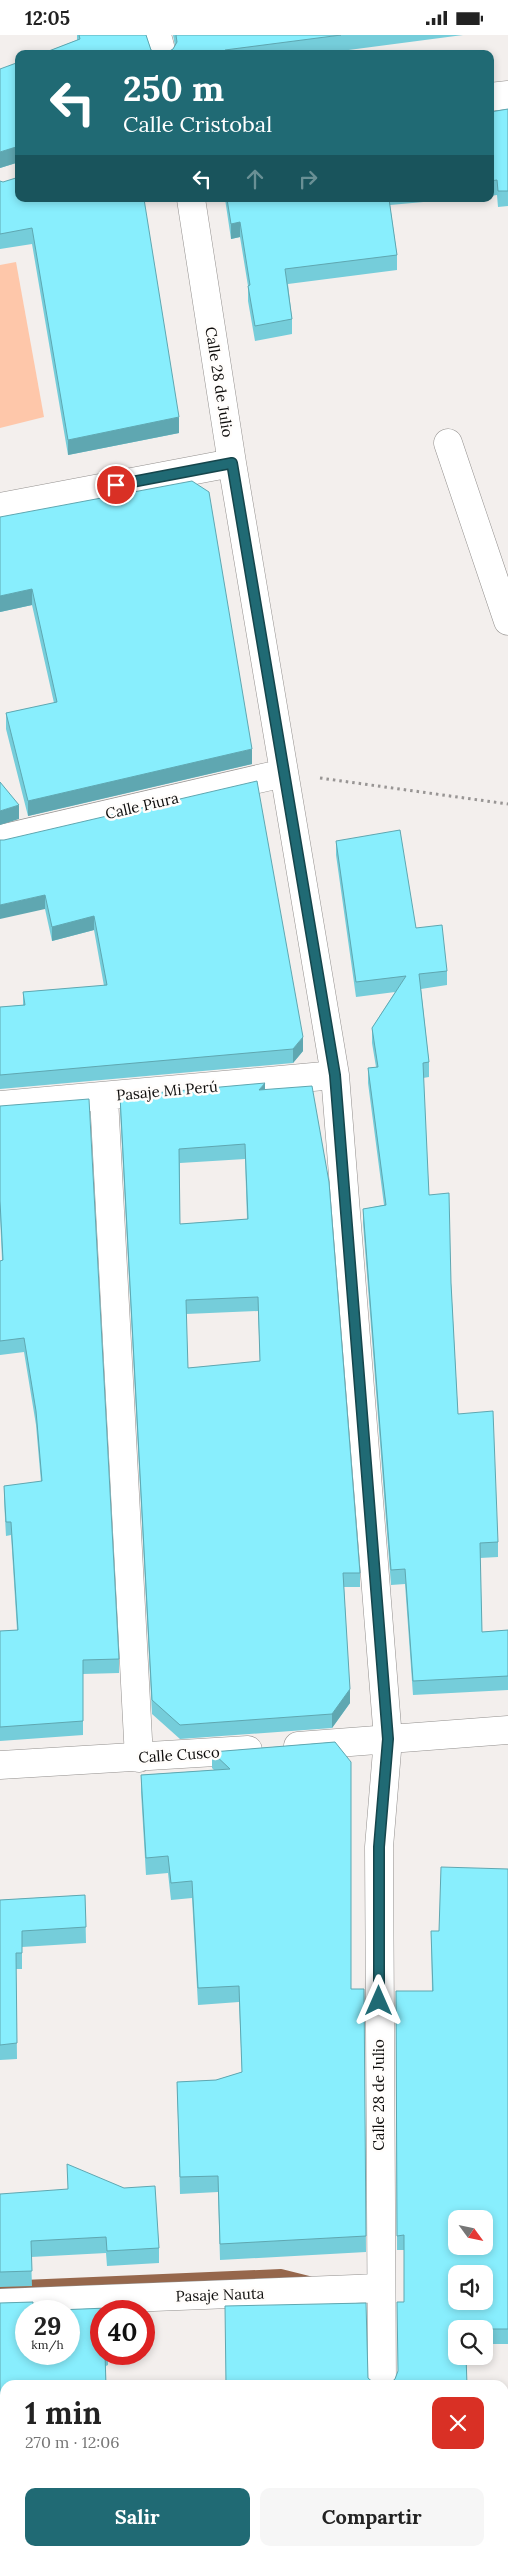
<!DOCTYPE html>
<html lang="es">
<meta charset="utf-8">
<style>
body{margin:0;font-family:Lora,serif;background:#f6f6f6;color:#222;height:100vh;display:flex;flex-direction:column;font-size:19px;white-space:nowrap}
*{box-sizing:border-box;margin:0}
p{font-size:16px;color:#767676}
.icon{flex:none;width:28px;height:28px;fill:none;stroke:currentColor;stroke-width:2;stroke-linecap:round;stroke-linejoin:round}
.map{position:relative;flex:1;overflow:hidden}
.panel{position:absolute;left:0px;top:2345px;width:509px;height:176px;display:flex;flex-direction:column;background:#fff;border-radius:15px 15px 0 0;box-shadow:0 2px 8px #0003}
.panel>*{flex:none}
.hud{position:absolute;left:15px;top:15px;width:479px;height:152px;border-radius:10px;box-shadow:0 2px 8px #0003;background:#206a74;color:#fff;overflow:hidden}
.needle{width:32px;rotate:123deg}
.buttons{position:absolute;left:448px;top:2175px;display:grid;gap:10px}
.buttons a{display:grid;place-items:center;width:45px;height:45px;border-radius:10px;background:#fff;box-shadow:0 2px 8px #0003;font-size:25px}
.speed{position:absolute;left:15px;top:2265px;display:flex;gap:10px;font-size:25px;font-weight:700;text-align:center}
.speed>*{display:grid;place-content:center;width:65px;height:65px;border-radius:50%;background:#fff;box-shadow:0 2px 8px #0003;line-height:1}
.speed small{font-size:12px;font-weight:400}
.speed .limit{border:8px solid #d22;background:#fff;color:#111}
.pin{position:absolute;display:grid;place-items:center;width:42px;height:42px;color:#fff;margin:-21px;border:2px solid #fff;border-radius:50%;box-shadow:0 1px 5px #0007}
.me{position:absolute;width:55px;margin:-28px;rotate:0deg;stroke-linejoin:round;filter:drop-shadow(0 0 4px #0008)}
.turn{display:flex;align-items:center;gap:18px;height:105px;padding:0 25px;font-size:22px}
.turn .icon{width:65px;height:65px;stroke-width:2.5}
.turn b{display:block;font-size:35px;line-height:42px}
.lanes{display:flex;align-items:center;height:48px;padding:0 25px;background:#0003;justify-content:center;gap:25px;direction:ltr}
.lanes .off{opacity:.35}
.round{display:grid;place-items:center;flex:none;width:52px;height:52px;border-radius:10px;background:#f6f6f6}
.overview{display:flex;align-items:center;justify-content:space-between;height:85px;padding:0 25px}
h1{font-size:30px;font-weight:800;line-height:38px}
.button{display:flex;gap:10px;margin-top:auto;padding:10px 25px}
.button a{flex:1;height:58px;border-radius:10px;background:#206a74;color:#fff;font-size:20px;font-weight:800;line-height:58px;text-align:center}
.button a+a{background:#f6f6f6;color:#222}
.status{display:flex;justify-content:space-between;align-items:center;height:35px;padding:0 25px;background:#fff;direction:ltr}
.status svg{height:14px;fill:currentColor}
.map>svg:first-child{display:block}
</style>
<div class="status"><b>12:05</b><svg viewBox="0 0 49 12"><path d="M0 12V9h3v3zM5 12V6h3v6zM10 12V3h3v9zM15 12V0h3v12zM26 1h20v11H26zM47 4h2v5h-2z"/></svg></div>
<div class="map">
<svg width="508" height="2521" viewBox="0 0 508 2521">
<rect width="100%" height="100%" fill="#f3efed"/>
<!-- green -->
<path fill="#fec7aa" d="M16,227L44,382L0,393V230Z"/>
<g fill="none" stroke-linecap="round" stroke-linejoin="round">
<!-- stream -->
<path stroke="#96674c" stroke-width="12" d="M0,2252L281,2240L309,2247"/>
<defs>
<path id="minor" d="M157,0L162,19
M490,62L508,60
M191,164L232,428L335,1040L388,1704L379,1812L382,2350
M448,408L508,586
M0,472L232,428
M0,804L284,738
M104,1063L139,1723
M0,1070L335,1040
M298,1711L508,1695
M0,1730L248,1715
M0,2268L380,2253
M385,2516V2521"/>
</defs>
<!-- minor casing -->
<use href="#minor" stroke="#93908e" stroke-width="29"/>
<!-- path -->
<path stroke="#989594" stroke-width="3" stroke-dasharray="2.5 4" stroke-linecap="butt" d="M320,743L508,769"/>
<!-- minor -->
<use href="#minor" stroke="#fff" stroke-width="28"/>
</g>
<!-- wall -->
<path fill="#75cdda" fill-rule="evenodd" d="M77,0H146L151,15L158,18H166L173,14L175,11L173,0H463L318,19H41L77,5Z
M19,27V128H16L0,133Z
M508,74V171L498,172L497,160L490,161V77Z
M0,146L179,398L68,420L32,209L0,214Z
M225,164H457L390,170L397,220V235L288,249L292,284V299L255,306L248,266V251L240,202L231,204Z
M0,482L252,729L28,781L6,694V678L54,668L32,570L0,577Z
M0,805L303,1016L293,1028L0,1054V972L23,970V957L104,951L94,895L52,906L45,874Z
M336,806L416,893L447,936V950L421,954L429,1027V1042L423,1043L429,1160L451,1248L458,1379L498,1507V1522L480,1523L482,1597L508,1595V1655L413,1660L405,1549L391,1550L363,1188V1174L384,1170L368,1048V1033L376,1032L372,1008V993L395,957L356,962L336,820Z
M265,1055L360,1538V1552H344L350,1668L332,1693L180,1704L152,1679L120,1075V1061ZM245,1124L247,1184L180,1189V1128ZM258,1276L260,1326L188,1333L186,1279Z
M0,1071L119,1624V1638L83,1639V1700L0,1706V1596L17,1595L11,1500L6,1501L4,1465V1451L41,1447L36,1390L24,1317L0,1320V1226L2,1225L0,1180Z
M335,1707L351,1954H364L366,2217L220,2225L218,2157L180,2159L177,2047L216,2045L242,2037L239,1967L198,1970L192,1863L171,1865L168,1838L146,1840L141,1757V1740L214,1735L212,1733V1717Z
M508,1834V2309H484V2294H456L389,2349L395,2344L398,2336L404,2267V2215H397L396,1956H432L431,1896H439Z
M85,1860L86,1908L22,1912V1934H16L17,2024L0,2025V1865Z
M0,2159L159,2213V2228L107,2231L106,2218L31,2222L32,2251L0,2252Z
M33,2267V2276L107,2273V2276H101V2319H108V2330L106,2331V2350H5V2516H35V2521H0V2268ZM26,2276H69V2319H26Z"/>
<!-- shaded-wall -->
<path fill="#5fa7b1" d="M16,112V128L0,133V117Z
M240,187V202L231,204V189Z
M179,382V398L68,420V405Z
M32,554V570L0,577V561Z
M252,714V729L28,781V766Z
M19,770V784L0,790V776Z
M45,860V874L0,884V870Z
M94,881V895L52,906V892Z
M303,1002V1016L293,1028V1014Z
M265,1048V1062L259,1055Z
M350,1654V1668L332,1693V1679Z"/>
<!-- building -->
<path fill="#88eefd" stroke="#5fa7b1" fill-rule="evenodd" d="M79,0H146L151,15L158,18H166L173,14L177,7L176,0H341L225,15L226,19H41L80,4Z
M19,27V112H16L0,117V34Z
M508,74V156H498L497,145L490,146V77Z
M19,142V164H144L179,382L68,405L32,193L0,199V146L3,147Z
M227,164H389L397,220L285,234L292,284L255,291L248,251L250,250L240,187L231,189Z
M192,446L209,457L252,714L28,766L6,678L57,667L32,554L0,561V482Z
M257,746L303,1002L293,1014L0,1040V972L25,970L23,957L107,950L94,881L52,892L45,860L0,870V805H4Z
M0,747L19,770L0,776Z
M400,795L416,893L442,890L447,936L419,939L429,1027L423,1028L429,1160L449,1158L451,1248L458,1379L493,1376L498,1507L480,1508L482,1597L508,1595V1641L413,1646L405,1534L391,1535L363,1174L386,1170L368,1033L378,1032L372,993L406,941L356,947L336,806Z
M265,1048L259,1055L312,1051L329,1147L360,1538H343L350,1654L332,1679L180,1690L152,1665L120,1061ZM245,1109L248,1184L180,1189L179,1114ZM258,1262L260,1326L188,1333L186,1265Z
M89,1064L119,1624L83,1625V1686L0,1692V1596L18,1595L11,1487H6L4,1451L42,1446L36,1376L24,1303L0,1306V1226L3,1225L0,1166V1071Z
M335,1707L351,1727V1954H364L366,2201L220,2209L218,2141L180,2142L177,2047L216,2045L242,2037L239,1951L198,1953L192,1846L171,1848L168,1821L146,1823L141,1740L230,1734L212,1717Z
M441,1832L508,1834V2294H456V2321H466L467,2350H387L389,2349L395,2344L398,2336L397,2267H404V2200L397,2201L396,1956H433L431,1896H439ZM456,2184H484V2211H456ZM456,2239H484V2266H456Z
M85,1860L86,1892L22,1896V1918H16L17,2008L0,2010V1865Z
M67,2129L124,2153L155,2151L159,2213L107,2216L106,2202L31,2206L32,2236L0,2237V2159L68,2154Z
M33,2267V2276L107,2273V2276H101V2319H105L106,2350H5V2516H35V2521H0V2268ZM26,2276H69V2319H26Z
M366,2268L368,2343L375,2349L378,2350H226L225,2271Z
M504,2362H508V2521H411L410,2516H504Z
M239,2516H345V2521H239Z"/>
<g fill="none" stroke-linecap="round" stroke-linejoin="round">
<defs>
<path id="route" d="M116,450L232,428L335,1040L388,1704L379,1812V1966"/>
</defs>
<!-- route casing -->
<use href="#route" stroke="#15454b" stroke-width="12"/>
<!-- route -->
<use href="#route" stroke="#206a74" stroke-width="9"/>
</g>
<g text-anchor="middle" stroke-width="5" stroke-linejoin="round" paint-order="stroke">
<!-- street labels -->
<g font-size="15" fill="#0e0d0c" stroke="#fffdfb">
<text transform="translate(219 347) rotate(81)" y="5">Calle 28 de Julio</text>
<text transform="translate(142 771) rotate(-13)" y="5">Calle Piura</text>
<text transform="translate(167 1056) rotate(-5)" y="5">Pasaje Mi Perú</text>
<text transform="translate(179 1720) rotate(-4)" y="5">Calle Cusco</text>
<text transform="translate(379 2060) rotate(-90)" y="5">Calle 28 de Julio</text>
<text transform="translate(220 2260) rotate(-2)" y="5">Pasaje Nauta</text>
</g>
</g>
</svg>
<div class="buttons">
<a><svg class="needle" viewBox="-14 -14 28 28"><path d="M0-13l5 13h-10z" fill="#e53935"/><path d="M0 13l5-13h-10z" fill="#767676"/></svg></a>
<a><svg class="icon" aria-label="sound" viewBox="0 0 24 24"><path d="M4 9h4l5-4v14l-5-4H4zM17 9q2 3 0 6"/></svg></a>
<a><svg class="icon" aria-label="search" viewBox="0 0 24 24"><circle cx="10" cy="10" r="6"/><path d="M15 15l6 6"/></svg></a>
</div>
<div class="speed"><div>29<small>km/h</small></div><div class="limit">40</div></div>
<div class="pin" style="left:116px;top:450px;background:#d93025"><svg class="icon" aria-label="arrive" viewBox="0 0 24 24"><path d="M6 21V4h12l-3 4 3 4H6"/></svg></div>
<svg class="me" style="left:379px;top:1966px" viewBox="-20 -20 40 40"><path d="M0-17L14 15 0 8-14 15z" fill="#206a74" stroke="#fff" stroke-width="4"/></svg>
<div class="hud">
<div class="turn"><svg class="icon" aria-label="left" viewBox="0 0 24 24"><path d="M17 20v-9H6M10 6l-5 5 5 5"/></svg><div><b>250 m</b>Calle Cristobal</div></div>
<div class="lanes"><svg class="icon" aria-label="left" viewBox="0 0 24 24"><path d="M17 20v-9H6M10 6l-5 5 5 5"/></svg><svg class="icon off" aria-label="ahead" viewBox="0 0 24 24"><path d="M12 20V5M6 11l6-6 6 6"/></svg><svg class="icon off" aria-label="right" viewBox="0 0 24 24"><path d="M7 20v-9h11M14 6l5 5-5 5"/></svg></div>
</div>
<section class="panel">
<div class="overview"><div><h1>1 min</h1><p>270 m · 12:06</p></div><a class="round" style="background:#d93025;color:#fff"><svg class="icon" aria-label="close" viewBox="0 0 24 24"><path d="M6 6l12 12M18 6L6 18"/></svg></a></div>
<div class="button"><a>Salir</a><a>Compartir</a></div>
</section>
</div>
